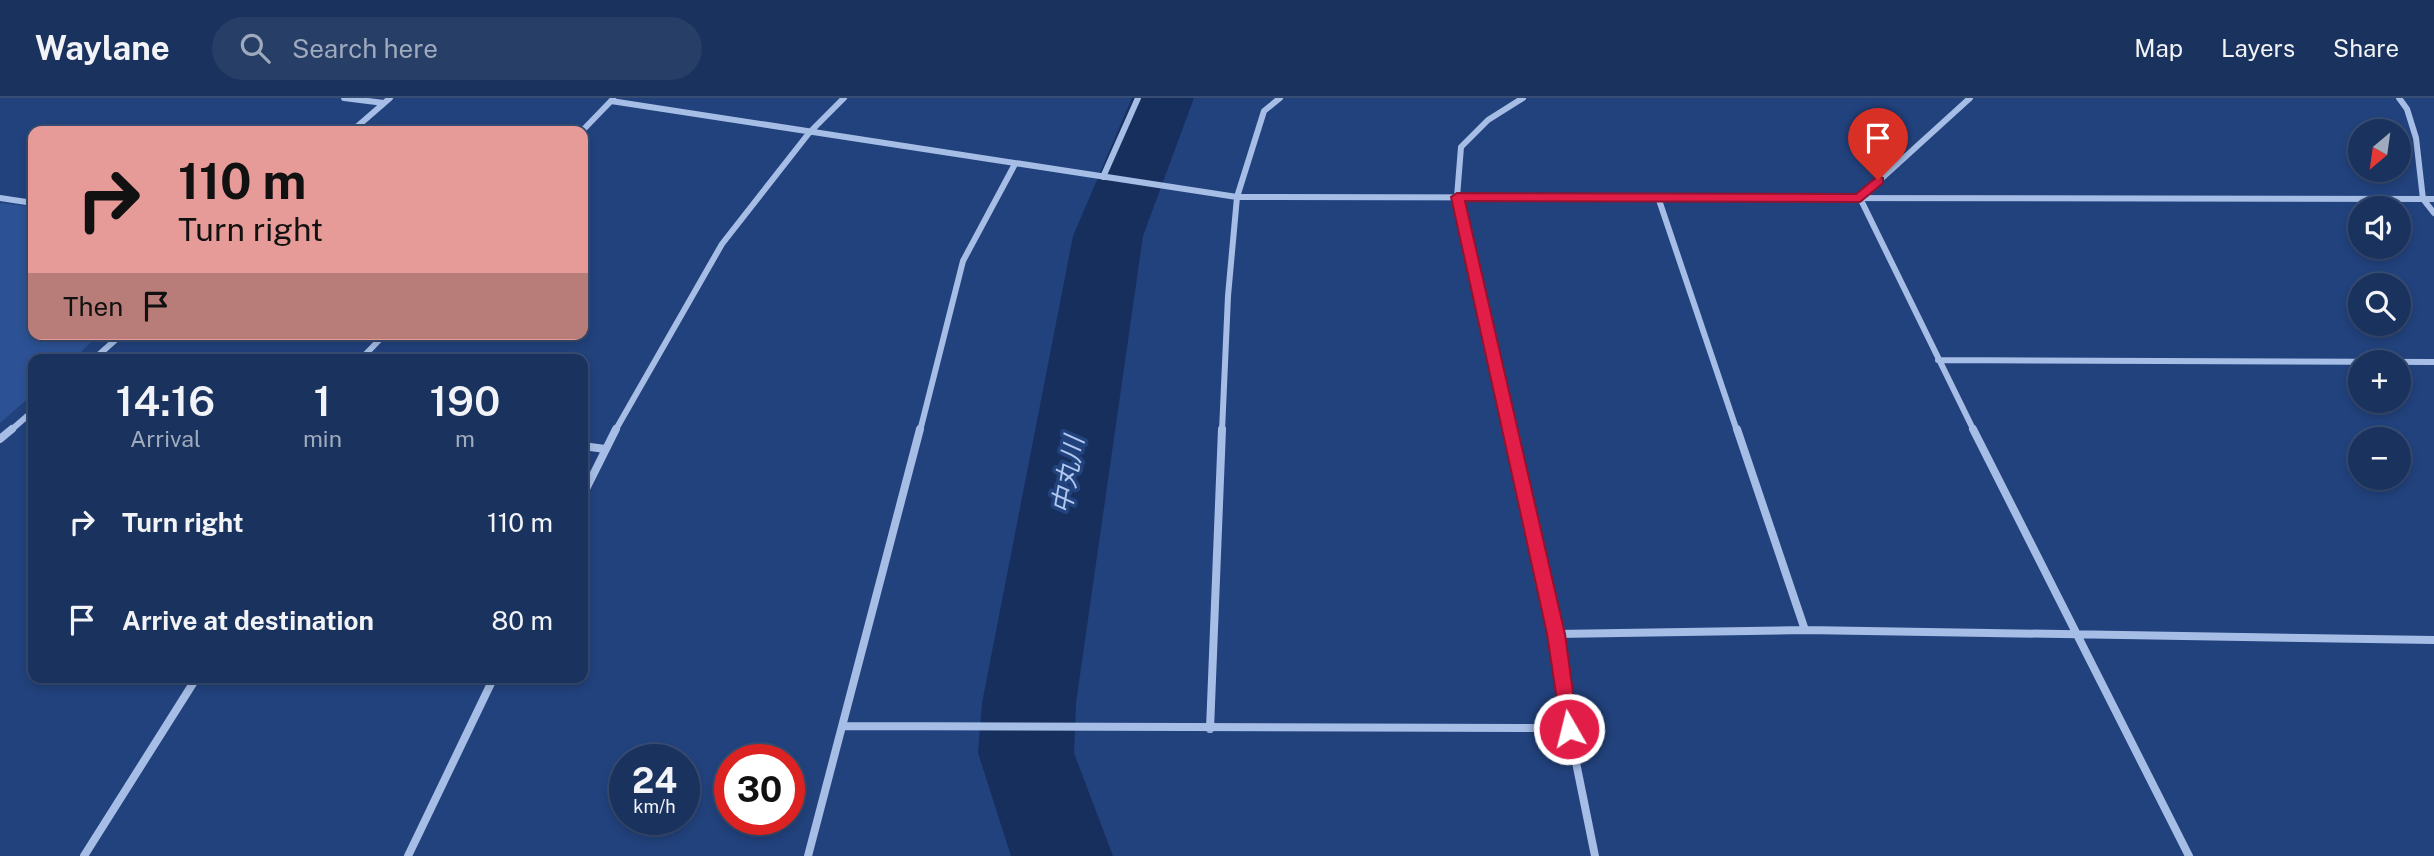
<!DOCTYPE html>
<meta charset="utf-8">
<style>
body{margin:0;font-family:"Public Sans","Noto Sans JP",sans-serif;background:#273e67;color:#f1f3f6;height:100vh;display:flex;flex-direction:column;font-size:26px;white-space:nowrap}
*{box-sizing:border-box;margin:0}
p{font-size:23px;color:#9faabc}
.icon{flex:none;width:38px;height:38px;fill:none;stroke:currentColor;stroke-width:2;stroke-linecap:round;stroke-linejoin:round}
.map{position:relative;flex:1;overflow:hidden}
.panel{position:absolute;left:28px;top:256px;width:560px;height:329px;display:flex;flex-direction:column;background:#1a325e;border-radius:14px;box-shadow:0 4px 10px #0003,0 0 0 2px #384d73}
.panel>*{flex:none}
.banner{position:absolute;left:28px;top:28px;width:560px;height:214px;border-radius:14px;box-shadow:0 4px 10px #0003,0 0 0 2px #384d73;background:#e69b98;color:#111;overflow:hidden}
.needle{width:46px;rotate:209deg}
.buttons{position:absolute;left:2348px;top:21px;display:grid;gap:14px}
.buttons a{display:grid;place-items:center;width:63px;height:63px;border-radius:50%;background:#1a325e;box-shadow:0 4px 10px #0003,0 0 0 2px #384d73;font-size:35px}
.speed{position:absolute;left:609px;top:646px;display:flex;gap:14px;font-size:35px;font-weight:700;text-align:center}
.speed>*{display:grid;place-content:center;width:91px;height:91px;border-radius:50%;background:#1a325e;box-shadow:0 4px 10px #0003,0 0 0 2px #384d73;line-height:1}
.speed small{font-size:18px;font-weight:400}
.speed .limit{border:10px solid #d22;background:#fff;color:#111}
.pin{position:absolute;display:grid;place-items:center;width:60px;height:60px;color:#fff;margin:-72px -30px;border-radius:50% 50% 50% 0;rotate:-45deg;box-shadow:0 0 7px #0007}
.pin .icon{rotate:45deg}
.me{position:absolute;width:77px;margin:-38px;rotate:352deg;stroke-linejoin:round;filter:drop-shadow(0 0 5px #0008)}
.turn{display:flex;align-items:center;gap:24px;height:147px;padding:0 35px;font-size:32px}
.turn .icon{width:91px;height:91px;stroke-width:2.5}
.turn b{display:block;font-size:49px;line-height:60px}
.then{display:flex;align-items:center;height:66px;padding:0 35px;background:#0003;gap:14px;font-size:26px}
.eta{display:flex;justify-content:space-evenly;align-items:center;height:119px;text-align:center}
.eta b{font-size:42px;font-weight:600;line-height:49px}
ul{padding:0;list-style:none}
li{display:flex;align-items:center;gap:21px;height:98px;padding:0 35px}
li div{flex:1}
li b{display:block;font-size:26px}
li em{font-style:normal}
header{display:flex;align-items:center;gap:42px;box-sizing:border-box;height:98px;padding:0 35px;background:#1a325e;border-bottom:2px solid #384d73}
header strong{font-size:33px}
nav{display:flex;gap:38px;margin-inline-start:auto;font-size:24px}
.search{width:490px;height:63px;background:#273e67;display:flex;align-items:center;gap:18px;box-sizing:border-box;padding:0 24px;border-radius:38px;color:#9faabc;font-size:26px}
.map>svg:first-child{display:block}
</style>
<header>
<strong>Waylane</strong>
<div class="search"><svg class="icon" aria-label="search" viewBox="0 0 24 24"><circle cx="10" cy="10" r="6"/><path d="M15 15l6 6"/></svg>Search here</div>
<nav><a>Map</a><a>Layers</a><a>Share</a></nav>
</header>
<div class="map">
<svg width="2434" height="758" viewBox="0 0 2434 758">
<rect width="100%" height="100%" fill="#22427d"/>
<!-- green -->
<path fill="#2c5295" d="M0,105L33,109V236H99L74,261H33V296L0,325Z"/>
<g fill="none" stroke-linecap="round" stroke-linejoin="round">
<!-- river -->
<path fill="#172f5d" fill-rule="evenodd" d="M1132,0H1194L1143,138L1076,605L1074,655L1113,758H1011L978,655L982,605L1073,138Z"/>
<!-- street-far1 -->
<path stroke="#a6bde6" stroke-width="6" d="M344,0L384,5
M1970,0L1860,100L1974,333
M2399,0L2407,11L2416,40L2423,101L2434,115
M611,3L1237,99L2434,101
M352,33L390,0
M582,33L613,1
M1103,79L1138,0
M1658,99L1737,333
M0,100L33,105
M94,261L122,236
M361,261L385,236
M1938,262L2434,264
M10,333L33,313
M615,333L722,146L809,35L844,0
M920,333L963,163L1015,66
M1222,333L1228,198L1237,99L1264,13L1280,0
M1510,333L1457,99L1461,49L1488,22L1523,0"/>
<!-- street -->
<path stroke="#a6bde6" stroke-width="8" d="M1510,331L1556,536L1569,630L1595,758
M1737,331L1805,532
M1973,331L2189,758
M0,341L12,331
M583,348L605,351
M583,397L616,331
M1556,536L1805,532L2434,542
M844,628L1569,630
M1210,631L1222,331
M84,758L197,579
M408,758L494,579
M808,758L920,331"/>
</g>
<!-- route -->
<path fill="#e11d48" stroke="#92132f" stroke-width="2" d="M1878,78L1883,80V85L1860,104L1465,103L1565,536L1578,631L1575,636L1569,639L1562,636L1547,536L1451,99L1457,95L1856,96Z"/>
<g text-anchor="middle" stroke-width="7" stroke-linejoin="round" paint-order="stroke">
<!-- water labels -->
<g font-size="26" font-style="italic" fill="#b1c7ee" stroke="#22427d">
<text transform="translate(1068 377) rotate(-80)" y="9">中丸川</text>
</g>
</g>
</svg>
<div class="buttons">
<a><svg class="needle" viewBox="-14 -14 28 28"><path d="M0-13l5 13h-10z" fill="#e53935"/><path d="M0 13l5-13h-10z" fill="#9faabc"/></svg></a>
<a><svg class="icon" aria-label="sound" viewBox="0 0 24 24"><path d="M4 9h4l5-4v14l-5-4H4zM17 9q2 3 0 6"/></svg></a>
<a><svg class="icon" aria-label="search" viewBox="0 0 24 24"><circle cx="10" cy="10" r="6"/><path d="M15 15l6 6"/></svg></a>
<a>+</a>
<a>−</a>
</div>
<div class="speed"><div>24<small>km/h</small></div><div class="limit">30</div></div>
<div class="pin" style="left:1878px;top:82px;background:#d93025"><svg class="icon" aria-label="arrive" viewBox="0 0 24 24"><path d="M6 21V4h12l-3 4 3 4H6"/></svg></div>
<svg class="me" style="left:1569px;top:631px" viewBox="-20 -20 40 40"><circle r="17" fill="#e11d48" stroke="#fff" stroke-width="3"/><path d="M0-11L8 9 0 5-8 9z" fill="#fff"/></svg>
<div class="banner">
<div class="turn"><svg class="icon" aria-label="right" viewBox="0 0 24 24"><path d="M7 20v-9h11M14 6l5 5-5 5"/></svg><div><b>110 m</b>Turn right</div></div>
<div class="then">Then<svg class="icon" aria-label="arrive" viewBox="0 0 24 24"><path d="M6 21V4h12l-3 4 3 4H6"/></svg></div>
</div>
<section class="panel">
<div class="eta">
<div><b>14:16</b><p>Arrival</p></div>
<div><b>1</b><p>min</p></div>
<div><b>190</b><p>m</p></div>
</div>
<ul>
<li><svg class="icon" aria-label="right" viewBox="0 0 24 24"><path d="M7 20v-9h11M14 6l5 5-5 5"/></svg><div><b>Turn right</b></div><em>110 m</em></li>
<li><svg class="icon" aria-label="arrive" viewBox="0 0 24 24"><path d="M6 21V4h12l-3 4 3 4H6"/></svg><div><b>Arrive at destination</b></div><em>80 m</em></li>
</ul>
</section>
</div>
